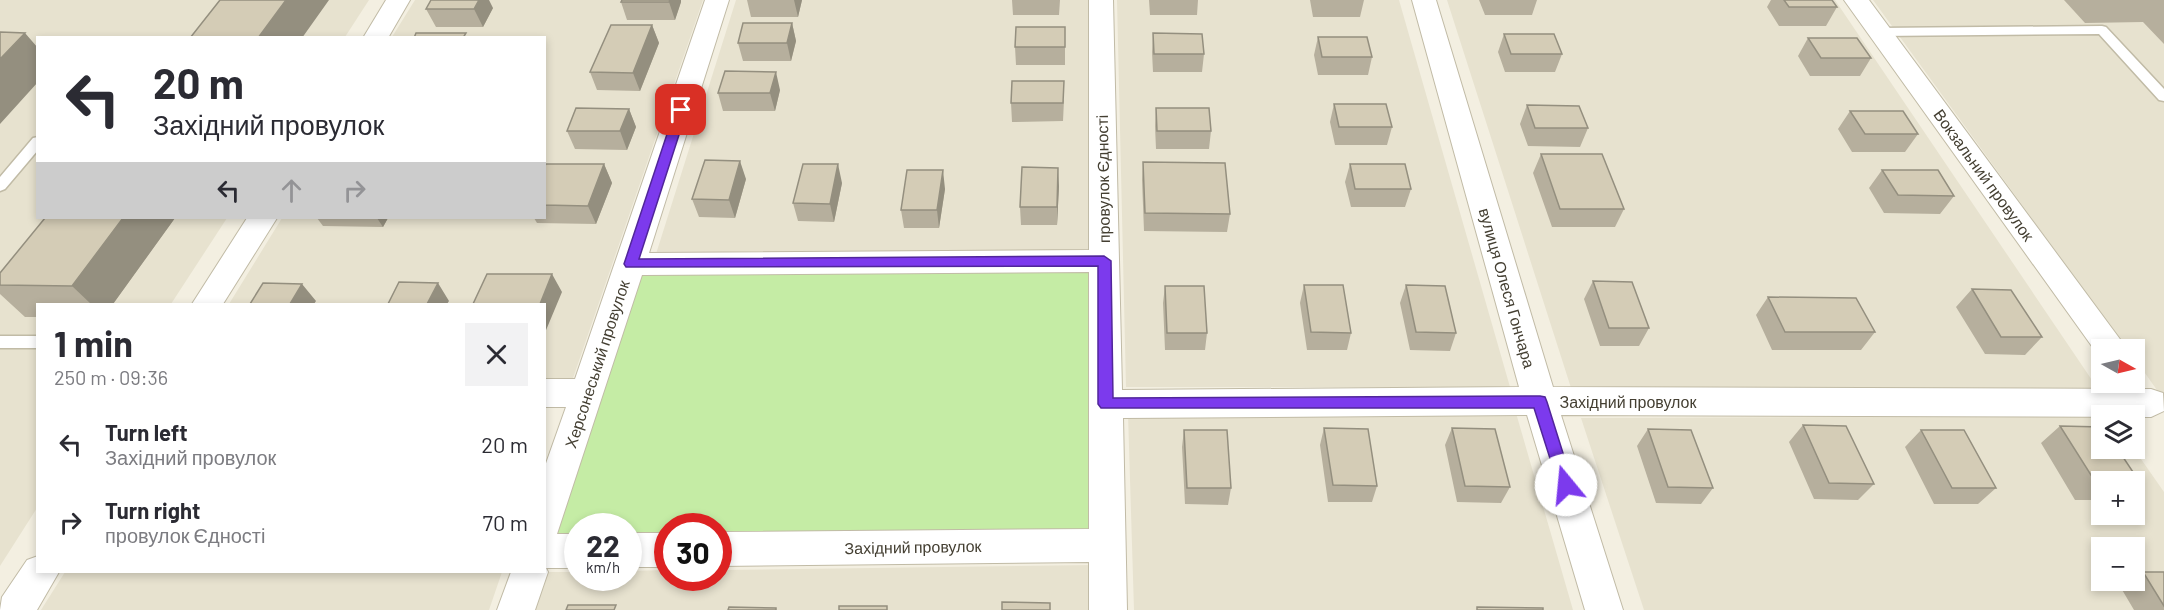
<!DOCTYPE html>
<meta charset="utf-8">
<style>
body{margin:0;font-family:Barlow,sans-serif;background:#f2f2f3;color:#2b2b33;height:100vh;display:flex;flex-direction:column;font-size:22px;white-space:nowrap}
*{box-sizing:border-box;margin:0}
p{font-size:20px;color:#7c7c81}
.icon{flex:none;width:33px;height:33px;fill:none;stroke:currentColor;stroke-width:2;stroke-linecap:round;stroke-linejoin:round}
.map{position:relative;flex:1;overflow:hidden}
.panel{position:absolute;left:36px;top:303px;width:510px;height:270px;display:flex;flex-direction:column;background:#fff;border-radius:0px;box-shadow:0 3px 9px #0003}
.panel>*{flex:none}
.hud{position:absolute;left:36px;top:36px;width:510px;height:183px;border-radius:0px;box-shadow:0 3px 9px #0003;background:#fff;color:#2b2b33;overflow:hidden}
.needle{width:39px;rotate:98deg}
.tools{position:absolute;left:2091px;top:339px;display:grid;gap:12px}
.tools a{display:grid;place-items:center;width:54px;height:54px;border-radius:0px;background:#fff;box-shadow:0 3px 9px #0003;font-size:30px}
.speed{position:absolute;left:564px;top:513px;display:flex;gap:12px;font-size:30px;font-weight:700;text-align:center}
.speed>*{display:grid;place-content:center;width:78px;height:78px;border-radius:50%;background:#fff;box-shadow:0 3px 9px #0003;line-height:1}
.speed small{font-size:15px;font-weight:400}
.speed .limit{border:9px solid #d22;background:#fff;color:#111}
.pin{position:absolute;display:grid;place-items:center;width:51px;height:51px;color:#fff;margin:-26px;border-radius:12px;box-shadow:0 3px 9px #0006}
.me{position:absolute;width:66px;margin:-33px;rotate:343deg;stroke-linejoin:round;filter:drop-shadow(0 0 4px #0008)}
.turn{display:flex;align-items:center;gap:21px;height:126px;padding:0 18px;font-size:27px}
.turn .icon{width:78px;height:78px;stroke-width:2.5}
.turn b{display:block;font-size:42px;line-height:51px}
.lanes{display:flex;align-items:center;height:57px;padding:0 18px;background:#0003;justify-content:center;gap:30px;direction:ltr}
.lanes .off{opacity:.35}
.round{display:grid;place-items:center;flex:none;width:63px;height:63px;border-radius:0px;background:#f2f2f3}
.summary{display:flex;align-items:center;justify-content:space-between;height:102px;padding:0 18px}
h1{font-size:36px;font-weight:700;line-height:45px}
ul{padding:0;list-style:none}
li{display:flex;align-items:center;gap:18px;height:78px;padding:0 18px}
li div{flex:1}
li b{display:block;font-size:22px}
li em{font-style:normal}
.map>svg:first-child{display:block}
</style>
<div class="map">
<svg width="2164" height="610" viewBox="0 0 2164 610">
<rect width="100%" height="100%" fill="#f3efe1"/>
<!-- residential -->
<path fill="#e7e2cf" fill-rule="evenodd" d="M0,0H369L345,37L38,38V218H227L171,304H38L37,508L0,566Z
M415,0H703L571,384H545L544,304H229L282,218H544V38L392,37Z
M736,0H1088L1090,250L656,254Z
M1117,0H1399L1510,387H1126Z
M1447,0H1835L2098,389L1572,391Z
M1873,0H2164V400L2135,359L2134,350L2127,349Z
M1516,413L1573,610H1134L1128,414Z
M2101,416L2102,448L2134,449L2164,492V610H1644L1581,418ZM2102,482H2134V514H2102ZM2102,548H2134V580H2102Z
M1092,565V610H533L545,572H577L578,578H628L629,571L667,570L668,578H718L719,570Z
M65,572H502L489,610H41Z"/>
<!-- green -->
<path fill="#c5eca5" d="M1104,261L1107,545L719,549L718,526H668L667,550H629L628,526H578L577,551L545,524L630,264Z"/>
<g fill="none" stroke-linecap="round" stroke-linejoin="round">
<defs>
<path id="lane" d="M2102,26L2106,27L2164,89V101L2159,100L2099,34L1879,36L1873,32L1879,28Z
M38,137V150L5,189L0,191V177L33,138Z
M0,336H38V348H0Z"/>
<path id="street" d="M386,0H410L388,38H363Z
M705,0H729L649,253L1089,250V0H1113L1122,390L1519,387L1412,0H1436L1553,387L2151,389L2163,393L2164,411L2151,417L1561,415L1623,610H1585L1527,415L1123,418L1127,610H1089V562L718,566V532L1089,529V272L642,275L557,534H578V568H546L548,572L535,610H497L511,572H544V469L566,407H544V379H575Z
M1844,0H1869L2128,350H2102L2101,359Z
M247,218H277L223,304H192Z
M628,533H668V567H628Z
M38,556V572H59L37,610H0L2,597L27,560Z"/>
</defs>
<!-- lane casing -->
<use href="#lane" stroke="#c1bba6" stroke-width="3"/>
<!-- street casing -->
<use href="#street" stroke="#c1bba6" stroke-width="2"/>
<!-- lane -->
<use href="#lane" fill="#fff" fill-rule="evenodd"/>
<!-- street -->
<use href="#street" fill="#fff" fill-rule="evenodd"/>
</g>
<!-- wall -->
<path fill="#b6af9d" d="M622,0H681V2L675,20H627L621,2Z
M747,0H802L798,17H751Z
M1012,0H1060L1059,15H1013Z
M1149,0H1198L1197,15H1150Z
M1310,0H1364L1360,17H1313Z
M1479,0H1537L1532,15H1485Z
M1771,0H1832L1837,7L1826,26H1779L1767,7Z
M2064,0H2164V44L2143,22L2085,23Z
M493,8L483,27H436L426,9Z
M792,23L796,41L791,61H743L738,43Z
M652,25L659,43L640,91L597,90L590,72Z
M1065,27V65H1016L1015,47Z
M1153,33L1204,54L1202,72H1153L1152,52Z
M1504,34L1562,54L1555,72H1505L1498,52Z
M1318,37L1372,57L1368,75H1318L1314,55Z
M1808,38L1871,58L1860,76H1810L1798,56Z
M780,90L775,111H723L718,93Z
M1064,100L1063,121L1012,122L1011,103Z
M1334,104L1392,127L1387,145H1335L1330,122Z
M1527,105L1588,128L1580,147L1528,146L1520,124Z
M1156,108L1211,131L1209,149H1156L1155,126Z
M629,109L636,127L627,150L575,149L567,131Z
M1850,111L1918,134L1905,152H1852L1838,129Z
M1541,154L1624,209L1615,227H1552L1533,173Z
M1143,162L1230,214L1227,232L1144,231L1142,180Z
M604,164L612,183L596,224L537,223L534,218H544V168Z
M1350,164L1411,189L1405,207H1351L1345,182Z
M1882,170L1954,196L1940,214L1884,213L1869,188Z
M746,179L735,218L699,217L692,199Z
M842,183L834,222L798,221L793,203Z
M1059,186L1057,225H1021L1020,207Z
M945,189L939,228H904L901,210Z
M45,218H175L113,304H38V317H25L0,294V273Z
M317,218H388L383,227L323,226Z
M1593,281L1649,328L1639,346H1600L1584,299Z
M1304,285L1351,333L1347,350H1307L1300,303Z
M1406,285L1456,333L1450,351L1410,350L1400,303Z
M1165,286L1207,333L1205,350H1165L1163,303Z
M1972,289L2042,337L2025,355L1985,354L1956,307Z
M1768,297L1875,332L1861,350H1772L1756,315Z
M1803,425L1874,484L1858,500L1814,499L1789,442Z
M2060,426L2141,484L2134,489V482H2102V500H2075L2041,443Z
M1324,428L1377,486L1372,502H1328L1320,445Z
M1452,428L1510,487L1501,503L1457,502L1445,445Z
M1648,429L1713,488L1701,504L1656,503L1637,446Z
M1184,430L1231,488L1228,505L1185,504L1182,447Z
M1921,430L1996,488L1978,504H1934L1905,447Z
M2143,572H2164V610H2134L2121,588L2131,580H2134V578Z"/>
<!-- shaded-wall -->
<path fill="#948f7f" d="M286,0H329L302,38H258Z
M479,0H489L493,8L483,27L474,9Z
M670,0H681V2L675,20L669,2Z
M794,0H802L798,17Z
M792,23L796,41L791,61L787,43Z
M652,25L659,43L640,91L633,73Z
M25,33L38,48V82L0,124V59Z
M776,72L780,90L775,111L770,93Z
M629,109L636,127L627,150L620,131Z
M740,161L746,179L735,218L729,200Z
M604,164L612,183L596,224L588,206Z
M838,164L842,183L834,222L830,204Z
M1058,168L1059,186L1057,225V207Z
M943,170L945,189L939,228L937,210Z
M123,218H175L113,304H91L72,286Z
M377,218H388L383,227Z
M552,274L562,292L544,335V304H540Z
M438,283L449,301L447,304H427Z
M302,284L316,301L314,304H290Z"/>
<!-- building -->
<path fill="#d4ccb6" stroke="#948f7f" stroke-width="1.5" d="M220,0H286L258,38H190Z
M431,0H479L474,9H426Z
M622,0H670L669,2H621Z
M1784,0H1832L1837,7H1789Z
M743,23H792L787,43H738Z
M611,25H652L633,73L590,72Z
M1016,27H1065V47H1015Z
M0,32L25,33L0,59Z
M416,33H466L463,38H414Z
M1153,33L1202,34L1204,54H1154Z
M1504,34H1554L1562,54H1511Z
M1318,37H1367L1372,57H1322Z
M1808,38H1857L1871,58H1821Z
M725,71L776,72L770,93H718Z
M1012,81H1064L1063,103H1011Z
M1334,104H1386L1392,127H1339Z
M1527,105L1579,106L1588,128H1535Z
M576,108L629,109L620,131H567Z
M1156,108H1209L1211,131H1157Z
M1850,111H1903L1918,134H1865Z
M1541,154H1602L1624,209H1560Z
M705,160L740,161L729,200L692,199Z
M1143,162L1225,163L1230,214L1145,213Z
M546,164H604L588,206L544,205V168Z
M803,164H838L830,204L793,203Z
M1350,164H1405L1411,189H1355Z
M1022,167L1058,168L1057,207H1020Z
M907,170H943L937,210H901Z
M1882,170H1938L1954,196L1898,195Z
M45,218H123L72,286L0,285V273Z
M487,274H552L540,304H473Z
M1593,281L1632,282L1649,328H1609Z
M399,282L438,283L427,304H388Z
M263,283L302,284L290,304H250Z
M1304,285H1343L1351,333L1311,332Z
M1406,285L1445,286L1456,333L1416,332Z
M1165,286H1204L1207,333H1167Z
M1972,289L2011,290L2042,337H2001Z
M1768,297L1856,298L1875,332H1785Z
M1803,425L1846,426L1874,484L1829,483Z
M2060,426L2102,427V448H2117L2141,484H2134V482H2102V483H2096Z
M1324,428L1368,429L1377,486L1333,485Z
M1452,428L1495,429L1510,487L1465,486Z
M1648,429L1691,430L1713,488L1668,487Z
M1184,430H1227L1231,488H1187Z
M1921,430H1964L1996,488H1952Z
M2143,572H2164V606Z
M1002,602L1050,603V610H1002Z
M568,605H616L614,610H566Z
M839,606H887V610H839Z
M729,607L776,608V610H728Z
M1477,607L1543,608V610H1477Z"/>
<!-- route -->
<path fill="#7c3aed" stroke="#51269a" stroke-width="1.5" d="M681,106L687,110L639,259L1104,256L1111,261L1113,398L1540,396L1545,397L1547,402L1573,485L1571,490L1566,492L1560,490L1534,408H1101L1098,404V266L626,267L624,264L675,110Z"/>
<g text-anchor="middle" stroke-width="5" stroke-linejoin="round" paint-order="stroke">
<!-- street labels -->
<g font-size="16" fill="#443f32" stroke="#fff">
<text transform="translate(1984 175) rotate(54)" y="6">Вокзальний провулок</text>
<text transform="translate(1103 179) rotate(-91)" y="6">провулок Єдності</text>
<text transform="translate(1507 288) rotate(74)" y="6">вулиця Олеся Гончара</text>
<text transform="translate(597 364) rotate(-72)" y="6">Херсонеський провулок</text>
<text x="1628" y="408">Західний провулок</text>
<text transform="translate(913 547) rotate(-1)" y="6">Західний провулок</text>
</g>
</g>
</svg>
<div class="tools">
<a><svg class="needle" viewBox="-14 -14 28 28"><path d="M0-13l5 13h-10z" fill="#e53935"/><path d="M0 13l5-13h-10z" fill="#7c7c81"/></svg></a>
<a><svg class="icon" aria-label="layers" viewBox="0 0 24 24"><path d="M12 4l9 5-9 5-9-5zM3 14l9 5 9-5"/></svg></a>
<a>+</a>
<a>−</a>
</div>
<div class="speed"><div>22<small>km/h</small></div><div class="limit">30</div></div>
<div class="pin" style="left:681px;top:110px;background:#d93025"><svg class="icon" aria-label="arrive" viewBox="0 0 24 24"><path d="M6 21V4h12l-3 4 3 4H6"/></svg></div>
<svg class="me" style="left:1566px;top:485px" viewBox="-20 -20 40 40"><circle r="19" fill="#fff"/><path d="M0-13L10 11 0 6-10 11z" fill="#7c3aed"/></svg>
<div class="hud">
<div class="turn"><svg class="icon" aria-label="left" viewBox="0 0 24 24"><path d="M17 20v-9H6M10 6l-5 5 5 5"/></svg><div><b>20 m</b>Західний провулок</div></div>
<div class="lanes"><svg class="icon" aria-label="left" viewBox="0 0 24 24"><path d="M17 20v-9H6M10 6l-5 5 5 5"/></svg><svg class="icon off" aria-label="ahead" viewBox="0 0 24 24"><path d="M12 20V5M6 11l6-6 6 6"/></svg><svg class="icon off" aria-label="right" viewBox="0 0 24 24"><path d="M7 20v-9h11M14 6l5 5-5 5"/></svg></div>
</div>
<section class="panel">
<div class="summary"><div><h1>1 min</h1><p>250 m · 09:36</p></div><a class="round"><svg class="icon" aria-label="close" viewBox="0 0 24 24"><path d="M6 6l12 12M18 6L6 18"/></svg></a></div>
<ul>
<li><svg class="icon" aria-label="left" viewBox="0 0 24 24"><path d="M17 20v-9H6M10 6l-5 5 5 5"/></svg><div><b>Turn left</b><p>Західний провулок</p></div><em>20 m</em></li>
<li><svg class="icon" aria-label="right" viewBox="0 0 24 24"><path d="M7 20v-9h11M14 6l5 5-5 5"/></svg><div><b>Turn right</b><p>провулок Єдності</p></div><em>70 m</em></li>
</ul>
</section>
</div>
